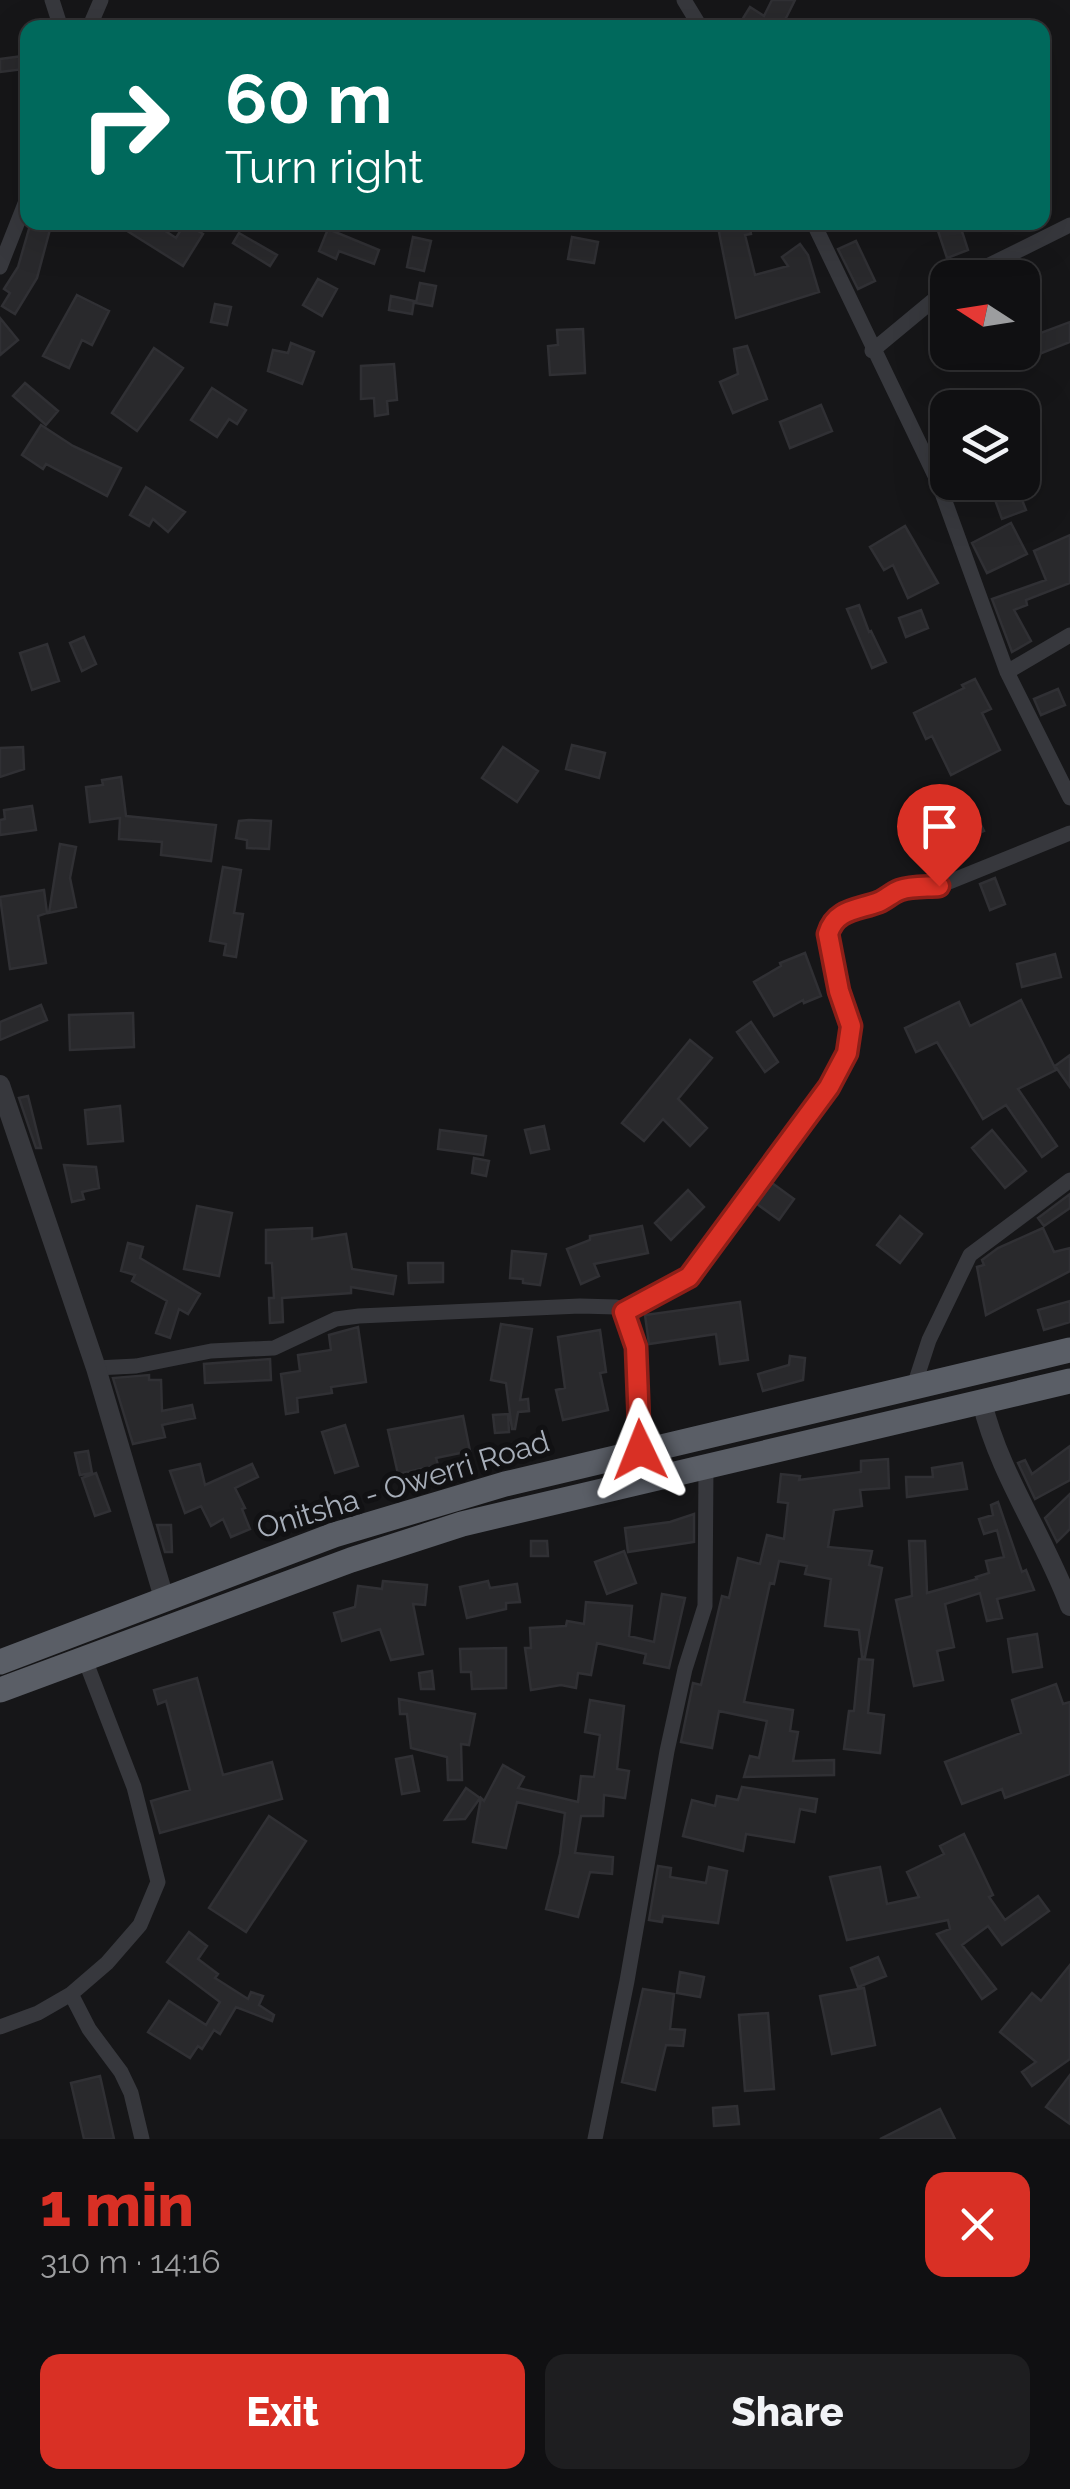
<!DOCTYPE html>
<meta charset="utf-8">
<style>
body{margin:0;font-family:Raleway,sans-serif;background:#1e1e20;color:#f1f3f6;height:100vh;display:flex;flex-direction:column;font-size:38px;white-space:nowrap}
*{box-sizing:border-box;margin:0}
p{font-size:32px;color:#9c9d9f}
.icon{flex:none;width:55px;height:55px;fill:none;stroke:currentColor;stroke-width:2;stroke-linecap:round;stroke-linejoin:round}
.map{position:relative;height:2139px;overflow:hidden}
.details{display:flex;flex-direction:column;background:#101012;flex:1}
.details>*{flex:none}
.hud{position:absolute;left:20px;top:20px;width:1030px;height:210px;border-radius:20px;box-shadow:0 10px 40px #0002,0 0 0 2px #303032;background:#00695c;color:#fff;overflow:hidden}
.needle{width:65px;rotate:282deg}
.fabs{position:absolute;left:930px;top:260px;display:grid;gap:20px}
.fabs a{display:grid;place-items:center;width:110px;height:110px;border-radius:20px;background:#101012;box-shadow:0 10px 40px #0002,0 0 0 2px #303032;font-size:50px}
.pin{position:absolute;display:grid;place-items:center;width:85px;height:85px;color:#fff;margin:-102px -42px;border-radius:50% 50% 50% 0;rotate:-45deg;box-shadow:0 0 10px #0007}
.pin .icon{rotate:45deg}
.me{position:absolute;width:110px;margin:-55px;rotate:358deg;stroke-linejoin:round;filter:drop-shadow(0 0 8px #0008)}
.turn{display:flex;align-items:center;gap:35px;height:210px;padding:0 40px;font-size:45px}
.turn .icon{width:130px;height:130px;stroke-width:2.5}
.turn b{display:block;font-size:70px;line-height:85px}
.round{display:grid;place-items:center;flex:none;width:105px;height:105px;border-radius:20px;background:#1e1e20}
.headline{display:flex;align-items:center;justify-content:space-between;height:170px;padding:0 40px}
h1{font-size:60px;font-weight:800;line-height:75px;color:#d93025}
.button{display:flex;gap:20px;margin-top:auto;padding:20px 40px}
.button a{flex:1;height:115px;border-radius:20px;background:#d93025;color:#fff;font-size:40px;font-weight:800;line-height:115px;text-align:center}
.button a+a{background:#1e1e20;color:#f1f3f6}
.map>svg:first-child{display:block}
</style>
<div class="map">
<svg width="1070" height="2139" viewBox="0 0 1070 2139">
<rect width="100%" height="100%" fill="#161618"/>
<!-- building -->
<path fill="#29292c" stroke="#303034" stroke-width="2.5" d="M772,0H795L781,28H737L750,7L764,16Z
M23,56L24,69L0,72V59Z
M31,222H52L37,278L15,314L2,306L10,293L4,289L18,267Z
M113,222H152L176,238L185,223L203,234L183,266Z
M717,222H749L751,234L745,235L755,275L788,266L782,257L800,244L808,255L819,292L736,318Z
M935,222H959L968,250L947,258Z
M328,229L379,250L374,264L339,251L336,259L319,251Z
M239,233L277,255L270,266L233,243Z
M413,237L431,241L424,271L407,267Z
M572,237L598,242L594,263L568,259Z
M856,241L875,281L858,289L838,249Z
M318,279L337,289L322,316L303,305Z
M420,283L436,286L432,306L416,303Z
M77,295L109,311L92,345L82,340L69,368L43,356Z
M391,296L414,301L412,314L389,310Z
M215,304L231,307L227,325L211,322Z
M0,318L18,340L0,355Z
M1070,322V342L1037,355L1030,337Z
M583,329L585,373L550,375L548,346L558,345L557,330Z
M291,343L314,352L302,384L268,371L273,350L288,353Z
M747,346L767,399L733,413L720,382L738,374L734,349Z
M154,348L183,368L137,431L112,413Z
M394,364L397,400L387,401L388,414L375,416L374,398L361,399V366Z
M25,383L58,411L46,425L13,396Z
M212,388L246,410L237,424L229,419L217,437L191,420Z
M821,405L832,431L790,448L780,422Z
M41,425L73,446L121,468L107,496L46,464L43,469L22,455Z
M999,482H1015L1026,510L1002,519L990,486Z
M146,487L185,512L168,532L153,519L149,526L130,515Z
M1011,523L1027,554L987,573L972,543Z
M905,526L938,583L908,598L893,565L884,570L870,547Z
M1070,535V583L1026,600L1027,605L1014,610L1031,641L1012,652L992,599L1046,580L1034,551Z
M859,605L869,632L871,631L886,662L872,668L847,609Z
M921,610L928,628L906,637L899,618Z
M84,637L96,664L82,671L70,643Z
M47,644L59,681L32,690L20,653Z
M975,679L991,709L982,713L1000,750L951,775L932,736L926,739L914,713L964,688L962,685Z
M1058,689L1065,705L1041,715L1034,699Z
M572,745L605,753L599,778L566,769Z
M23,747L24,769L0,777V748Z
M503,747L538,771L517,802L482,778Z
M121,777L126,816L216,825L211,861L161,855L162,842L119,839L120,818L90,822L86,787L103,785L102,780Z
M32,806L36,830L0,835V820L5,819L4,810Z
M974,811L984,831L942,850L932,830Z
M249,820L271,821L269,849L247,848V840L236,838L239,821Z
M60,844L76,847L70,878L76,907L49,913Z
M223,867L241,870L234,913L243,914L236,957L224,955L226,944L210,941Z
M995,878L1005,904L990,910L980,884Z
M44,890L47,913L38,916L46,963L10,969L0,897Z
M805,953L821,996L804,1003L803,1000L774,1016L754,982L781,966L780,963Z
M1055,954L1061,977L1022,987L1017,964Z
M1021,1000L1056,1070L1018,1089L1057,1146L1042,1157L1006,1105L983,1119L937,1042L916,1052L905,1028L959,1002L970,1026Z
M41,1005L47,1020L0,1040V1022Z
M133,1013L134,1047L70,1050L69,1015Z
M751,1022L778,1062L765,1072L737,1032Z
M690,1040L712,1058L678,1099L707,1128L690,1146L663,1119L644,1141L622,1123Z
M1070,1055V1087L1055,1066Z
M28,1096L41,1148H36L19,1098Z
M120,1106L123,1141L88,1144L85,1110Z
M544,1126L549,1149L531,1153L525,1130Z
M440,1130L486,1136L483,1155L438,1149Z
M992,1130L1026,1171L1005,1188L972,1148Z
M474,1158L489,1161L486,1176L472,1173Z
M64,1165L96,1167L99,1188L82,1192L84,1199L72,1202Z
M772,1183L794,1199L779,1220L757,1204Z
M688,1190L704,1207L671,1240L655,1223Z
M1070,1194V1208L1044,1226L1038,1218Z
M197,1206L232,1213L219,1276L184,1269Z
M900,1216L922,1234L900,1263L877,1245Z
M642,1226L648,1253L594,1264L599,1276L581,1284L567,1249L590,1240V1236Z
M312,1228V1239L346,1234L352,1269L396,1276L393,1294L351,1287V1293L282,1298L283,1322L270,1323L269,1298H274L272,1263H266V1230Z
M1043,1228L1054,1252L1070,1248V1271L986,1315L977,1267L984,1265L982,1260L998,1248Z
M128,1243L143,1247L140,1258L200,1294L188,1314L179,1309L170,1338L156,1333L167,1301L132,1281L135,1275L121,1271Z
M512,1251L546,1254L540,1285L523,1283V1279L510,1278Z
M408,1263H443V1282L409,1283Z
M1070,1301V1322L1044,1330L1038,1310Z
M740,1302L748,1360L720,1364L716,1334L649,1344L645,1315Z
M501,1324L532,1329L520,1400L528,1399L529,1411L518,1412L515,1429H512L506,1383L491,1380Z
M358,1327L366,1382L331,1387L332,1393L297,1398L298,1412L286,1414L281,1374L300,1371L298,1355L331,1350L329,1335Z
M600,1330L606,1372L600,1373L608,1410L563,1420L556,1390L565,1388L558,1337Z
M790,1356L805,1358L803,1380L763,1391L758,1374L789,1365Z
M270,1359L271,1380L205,1383L204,1364Z
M149,1375V1380H161L162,1411L192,1405L195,1418L162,1425L165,1437L133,1444L113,1378Z
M508,1414L509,1432L495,1433L493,1415Z
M463,1416L470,1451L436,1458L438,1465L398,1474L388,1430Z
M345,1425L358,1466L335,1473L322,1432Z
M1070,1446V1480L1035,1499L1018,1463L1025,1460L1032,1474Z
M88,1451L92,1473L80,1475L75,1453Z
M888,1459L889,1488L860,1490L862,1506L834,1510L828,1547L872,1551L869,1565L882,1568L865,1657H862L859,1630L825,1626L831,1579L805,1574L807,1566L779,1561L774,1584L770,1583L744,1702L793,1710L790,1731L798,1732L793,1761L834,1760V1775L744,1777L750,1756L759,1758L767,1721L719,1711L712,1748L681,1742L693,1683L701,1685L722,1596L729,1598L738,1558L760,1564L767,1535L784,1539L788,1503L778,1502L781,1474L800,1476L799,1480L861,1472V1461Z
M962,1463L967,1489L907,1497L906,1477H933L932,1468Z
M200,1464L205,1485L252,1464L258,1477L235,1488L245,1508L242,1509L250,1529L231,1537L223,1519L211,1526L201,1506L185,1513L170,1471Z
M96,1473L110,1511L95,1516L82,1478Z
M1070,1494V1529L1057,1542L1045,1518Z
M998,1502L1022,1572L1026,1570L1034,1590L997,1599L1002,1618L987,1621L980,1593L945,1604L954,1647L937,1651L943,1680L914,1686L896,1600L912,1596L909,1541H925L927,1593L977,1579L976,1577L989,1573L986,1561L1004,1557L997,1530L984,1534L979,1519L993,1515L991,1505Z
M694,1514V1542L628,1552L625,1528L670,1522Z
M157,1525H171L172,1552H165Z
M531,1541H547L548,1556H531Z
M624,1551L636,1583L607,1594L595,1562Z
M383,1581L427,1585L425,1605L413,1604L423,1654L391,1660L380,1629L342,1641L334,1613L355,1607L358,1586L382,1589Z
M488,1581L490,1588L517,1584L520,1602L506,1603V1609L467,1618L460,1587Z
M662,1594L685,1598L669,1668L644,1663L646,1654L597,1643L591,1675L578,1673L576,1688L561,1685L531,1690L525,1648H531L530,1628L566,1626L567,1621L584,1624L586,1602L632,1606L629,1636L654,1642Z
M1037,1634L1042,1667L1013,1672L1008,1639Z
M506,1648V1688L472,1689L471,1672H461L460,1649Z
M859,1659L873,1660L868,1713L884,1715L880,1753L844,1749L849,1711H854Z
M432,1671L434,1689H421L419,1673Z
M197,1678L223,1775L272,1762L282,1799L160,1833L151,1801L190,1790L166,1701L158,1704L154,1690Z
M1056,1684L1063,1704L1070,1702V1774L1005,1798L1002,1789L962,1804L945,1762L1021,1733L1012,1700Z
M399,1699L475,1714L469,1745L461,1744L462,1780H448L447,1757L411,1748L407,1714H400Z
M590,1700L624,1706L617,1769L629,1771L625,1798L604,1795L603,1816H581L575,1853L613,1857L612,1874L590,1872L578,1917L546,1909L560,1854L565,1813L517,1802L506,1848L473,1842L481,1798L484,1801L503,1765L524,1777L518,1788L578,1802L581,1776L594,1777L600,1735L585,1732Z
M412,1756L419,1791L402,1794L396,1759Z
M742,1787L817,1799L815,1812L800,1809L794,1842L746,1834L743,1851L683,1836L692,1800L715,1806L717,1796L738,1800Z
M466,1788L480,1798L465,1819L445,1820Z
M269,1816L306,1841L246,1932L209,1908Z
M964,1834L993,1895L989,1897L1005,1920L1038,1896L1049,1911L1002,1945L988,1926L962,1945L996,1989L982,1999L937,1934L950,1929L948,1920L847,1940L830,1877L880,1867L887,1904L919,1897L907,1872L944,1854L940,1846Z
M658,1866L671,1868L670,1877L706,1883L709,1867L727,1871L718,1923L663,1916L662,1922L649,1920Z
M189,1932L207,1946L198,1959L218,1974L215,1978L248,1999L251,1992L263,1996L259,2005L274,2015L272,2021L236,2007L220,2034L214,2030L202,2049L198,2046L190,2058L148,2032L169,2001L206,2025L220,2002L167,1962Z
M878,1957L886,1976L858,1987L851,1968Z
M1070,1965V2059L1032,2086L1022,2072L1036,2062L1000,2032L1032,1993L1041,2001Z
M680,1972L704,1977L700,1997L677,1993Z
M864,1988L875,2045L832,2054L820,1996Z
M643,1989L674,1994L670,2029L685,2030L683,2046L666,2045L655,2090L622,2082Z
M768,2013L774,2089L745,2091L739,2015Z
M1070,2075V2124L1046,2107Z
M100,2076L114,2139H84L71,2083Z
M737,2106L739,2124L714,2126L713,2108Z
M940,2109L955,2139H880Z"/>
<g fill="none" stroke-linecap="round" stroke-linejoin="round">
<!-- minor -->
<path stroke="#37383d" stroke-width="15" d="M52,0L61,28
M684,0L701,28
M89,28L101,0
M813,222L938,482L1007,672L1070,798
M0,267L28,196
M963,278L1070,225
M872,351L948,288
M1007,672L1070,635
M624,1311L636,1347L640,1450
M96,1368L136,1366L211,1351L274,1348L336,1319L359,1316L580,1306L616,1307L624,1311L689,1277L829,1087L847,1053L851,1026L839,991L828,934L839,916L854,908L879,902L902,889L939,886L1070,833
M914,1386L929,1340L970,1255L1070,1180
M71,1994L89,2029L121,2072L131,2093L142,2139
M0,2027L38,2013L71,1994L107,1963L140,1925L158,1882L134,1787L84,1657
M595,2139L627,1981L667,1751L685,1669L705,1606L706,1466"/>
<!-- tertiary -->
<path stroke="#37383d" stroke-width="20" d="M0,1085L96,1368L164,1598
M982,1402C999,1474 1044,1536 1070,1606"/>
<!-- trunk -->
<path stroke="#5a5e66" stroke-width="25" d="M0,1662L334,1535L505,1484L1070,1350
M0,1690L351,1560L462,1524L1070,1381"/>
</g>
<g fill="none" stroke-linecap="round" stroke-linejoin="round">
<defs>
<path id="route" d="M640,1450L636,1347L624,1312L689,1277L829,1087L847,1053L851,1026L839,991L828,934C835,909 858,910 879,902C886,899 892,893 900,890C911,886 927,887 939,886"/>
</defs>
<!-- route casing -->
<use href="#route" stroke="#8d1f18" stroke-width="25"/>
<!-- route -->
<use href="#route" stroke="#d93025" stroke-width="18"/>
</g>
<g text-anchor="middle" stroke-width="10" stroke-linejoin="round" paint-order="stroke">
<!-- street labels -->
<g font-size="30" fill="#a7aeb9" stroke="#111113">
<text transform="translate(403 1485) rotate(-17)" y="10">Onitsha - Owerri Road</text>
</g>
</g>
</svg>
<div class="fabs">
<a><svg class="needle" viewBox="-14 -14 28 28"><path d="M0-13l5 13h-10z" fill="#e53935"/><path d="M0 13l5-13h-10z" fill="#9c9d9f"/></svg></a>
<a><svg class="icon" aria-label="layers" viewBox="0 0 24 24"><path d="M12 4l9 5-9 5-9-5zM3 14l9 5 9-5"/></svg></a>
</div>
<div class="pin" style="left:939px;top:886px;background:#d93025"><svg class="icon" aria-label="arrive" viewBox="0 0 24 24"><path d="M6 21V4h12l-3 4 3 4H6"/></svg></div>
<svg class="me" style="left:640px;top:1450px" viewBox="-20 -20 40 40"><path d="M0-17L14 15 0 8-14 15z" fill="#d93025" stroke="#fff" stroke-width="4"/></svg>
<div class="hud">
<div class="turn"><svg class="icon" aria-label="right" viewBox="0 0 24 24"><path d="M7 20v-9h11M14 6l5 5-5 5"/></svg><div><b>60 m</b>Turn right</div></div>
</div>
</div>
<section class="details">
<div class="headline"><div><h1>1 min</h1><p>310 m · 14:16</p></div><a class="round" style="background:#d93025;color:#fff"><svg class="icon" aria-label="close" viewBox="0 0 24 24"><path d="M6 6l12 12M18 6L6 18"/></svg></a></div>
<div class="button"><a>Exit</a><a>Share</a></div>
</section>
